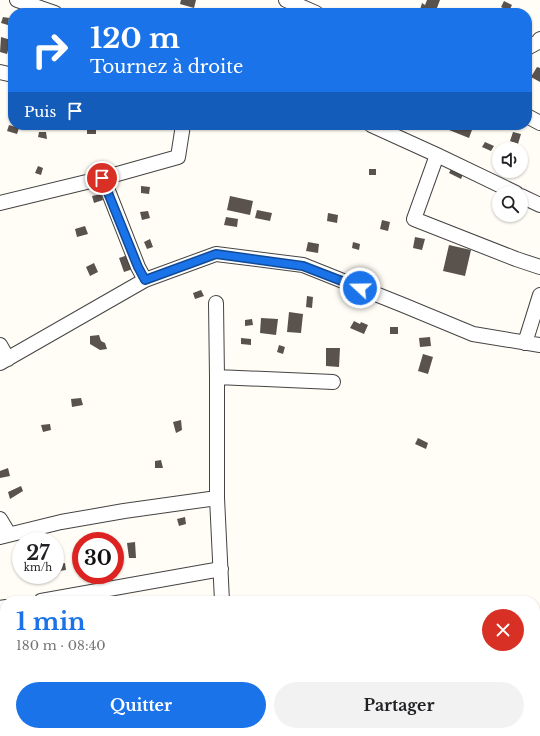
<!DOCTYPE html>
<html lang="fr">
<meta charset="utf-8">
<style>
body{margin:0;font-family:"Libre Baskerville",serif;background:#f2f2f2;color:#202124;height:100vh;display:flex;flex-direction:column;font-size:15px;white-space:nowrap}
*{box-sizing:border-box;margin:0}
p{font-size:13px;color:#757577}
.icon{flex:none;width:22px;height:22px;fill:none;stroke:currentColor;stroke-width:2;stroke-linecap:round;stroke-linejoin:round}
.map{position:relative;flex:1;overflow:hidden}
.side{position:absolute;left:0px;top:596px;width:540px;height:140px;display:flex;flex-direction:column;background:#fff;border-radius:16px 16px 0 0;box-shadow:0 1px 3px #0004}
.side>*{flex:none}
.guide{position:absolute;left:8px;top:8px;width:524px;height:122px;border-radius:16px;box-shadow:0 1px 3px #0004;background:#1a73e8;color:#fff;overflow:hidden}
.tools{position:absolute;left:492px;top:142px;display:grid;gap:8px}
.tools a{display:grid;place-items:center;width:36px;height:36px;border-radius:50%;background:#fff;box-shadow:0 1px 3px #0004;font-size:20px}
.speed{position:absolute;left:12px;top:532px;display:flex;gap:8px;font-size:20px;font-weight:700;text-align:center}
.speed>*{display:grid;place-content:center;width:52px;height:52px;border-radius:50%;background:#fff;box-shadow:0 1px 3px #0004;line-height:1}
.speed small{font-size:10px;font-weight:400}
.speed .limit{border:6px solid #d22;background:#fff;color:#111}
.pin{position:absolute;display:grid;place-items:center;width:34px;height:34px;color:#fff;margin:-17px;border:2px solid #fff;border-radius:50%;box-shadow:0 1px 4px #0007}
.me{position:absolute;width:44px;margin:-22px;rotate:291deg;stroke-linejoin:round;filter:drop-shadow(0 0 3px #0008)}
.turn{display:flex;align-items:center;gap:14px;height:84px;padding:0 16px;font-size:18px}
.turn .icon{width:52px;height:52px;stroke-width:2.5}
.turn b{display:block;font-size:28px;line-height:34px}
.then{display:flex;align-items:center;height:38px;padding:0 16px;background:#0003;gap:8px;font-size:15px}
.round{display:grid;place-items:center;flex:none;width:42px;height:42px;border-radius:21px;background:#f2f2f2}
.headline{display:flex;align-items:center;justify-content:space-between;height:68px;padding:0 16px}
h1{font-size:24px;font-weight:700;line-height:30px;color:#1a73e8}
.cta{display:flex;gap:8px;margin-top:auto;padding:8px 16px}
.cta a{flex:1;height:46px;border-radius:24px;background:#1a73e8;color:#fff;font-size:16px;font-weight:700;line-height:46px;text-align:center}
.cta a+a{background:#f2f2f2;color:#202124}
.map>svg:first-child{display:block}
</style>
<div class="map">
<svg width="540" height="736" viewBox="0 0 540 736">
<rect width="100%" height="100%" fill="#fffdf5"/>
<!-- building -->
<path fill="#5a524d" d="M181,0H196L194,8L180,4Z
M427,0H440L435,13H419L422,3L425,5Z
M504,1L512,5L509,11L501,7Z
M3,17L9,18L8,25L1,23Z
M1,37L11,40L7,54L0,52Z
M537,67L540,68V82L531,77Z
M9,125L19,128L17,134L7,131Z
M451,125H461L472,130L469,138L449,130Z
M87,128H96V134H87Z
M39,132H46L47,139L38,137Z
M513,132L521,134L518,144L510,141Z
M485,142L494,146L491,151L482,147Z
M38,166L43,168L41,175L35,173Z
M452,167L464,172L461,179L449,173Z
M369,169H376V175H369Z
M141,186L150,187L149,194L141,193Z
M101,194L103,200L94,203L92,196Z
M230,196L253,201L250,215L227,210Z
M257,210L272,213L270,221L255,218Z
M148,211L150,218L142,220L140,212Z
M328,213L338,215L337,223L327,221Z
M226,217L238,219L237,227L224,225Z
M382,220L390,222L388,231L380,229Z
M85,226L88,234L77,237L75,229Z
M415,237L425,239L422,250L413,248Z
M150,239L153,247L147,249L144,242Z
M308,242L319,244L318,253L306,251Z
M353,242L360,244L359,250L352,248Z
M449,245L471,250L465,276L443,271Z
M131,254L136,268L124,272L119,258Z
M94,263L98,272L90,276L86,267Z
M201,290L204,296L195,299L193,293Z
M307,296L313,297L312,308L306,307Z
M289,312L303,314L301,333L287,332Z
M261,318L278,319L276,335L260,333Z
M252,319L253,325L245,326V320Z
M354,321L360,324L361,322L368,325L364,334L350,328Z
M390,327H398V334H390Z
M99,335L101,341L105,343L107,349L100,350L90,344V336Z
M430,337L431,346L420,347L419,338Z
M241,338L251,339V345L241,344Z
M279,345L285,347L283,354L277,352Z
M326,348H340L339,367L326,366Z
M423,354L433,357L428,374L418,371Z
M81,398L83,405L72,407L71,399Z
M181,420L182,430L176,433L173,422Z
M50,424L51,430L43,432L41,425Z
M418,438L428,443L426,449L415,444Z
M161,460L163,468H155V461Z
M8,468L10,476L0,478V471Z
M21,486L23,491L10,499L8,492Z
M185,517L186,524L179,526L177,519Z
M135,542L136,558H129L127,543Z
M65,563L66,570L59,571L58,564Z"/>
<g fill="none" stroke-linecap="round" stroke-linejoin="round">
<defs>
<path id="street" d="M17,0L55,13
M286,0L316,13
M527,48L538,42L540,39
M0,72L13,75
M527,116L540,123
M371,125L437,155L516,193
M437,155L414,219L516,259L540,267
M103,178L138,267L145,280
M521,196L540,205
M0,203L103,178L178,157L183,125
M216,303L217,377V498L222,601
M525,343L540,295
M0,345L8,359
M0,363L145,280L216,254L303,265L403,305L473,334L540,345
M217,377L333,382
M0,519L9,534
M0,537L61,522L124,511L217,498
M41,601L221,569
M0,608L5,607
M0,704L5,703
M233,736C254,732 298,730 317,736"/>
</defs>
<!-- street casing -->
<use href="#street" stroke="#444" stroke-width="16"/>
<!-- path -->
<path stroke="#333" stroke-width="2" stroke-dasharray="4 2" stroke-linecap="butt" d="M490,731L495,736
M336,736L350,731
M391,736V731
M441,736L444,731"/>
<!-- street -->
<use href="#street" stroke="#fff" stroke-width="14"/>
</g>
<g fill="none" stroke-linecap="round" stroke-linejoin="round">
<defs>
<path id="route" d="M102,178L138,267L145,280L216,254L303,266L360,288"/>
</defs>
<!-- route casing -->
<use href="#route" stroke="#114b97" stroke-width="10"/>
<!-- route -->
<use href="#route" stroke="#1a73e8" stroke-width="7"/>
</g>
</svg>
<div class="tools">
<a><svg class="icon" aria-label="sound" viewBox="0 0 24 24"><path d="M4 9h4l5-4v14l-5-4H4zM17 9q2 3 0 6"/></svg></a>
<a><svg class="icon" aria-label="search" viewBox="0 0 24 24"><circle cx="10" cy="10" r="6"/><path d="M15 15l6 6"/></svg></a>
</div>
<div class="speed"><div>27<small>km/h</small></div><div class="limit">30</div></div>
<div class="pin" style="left:102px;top:178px;background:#d93025"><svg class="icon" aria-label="arrive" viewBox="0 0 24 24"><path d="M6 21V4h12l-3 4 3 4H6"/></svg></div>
<svg class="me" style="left:360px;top:288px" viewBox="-20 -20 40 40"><circle r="17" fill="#1a73e8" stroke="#fff" stroke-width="3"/><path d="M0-11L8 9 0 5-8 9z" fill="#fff"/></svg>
<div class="guide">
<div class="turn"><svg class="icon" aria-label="right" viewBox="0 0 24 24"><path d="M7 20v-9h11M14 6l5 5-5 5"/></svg><div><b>120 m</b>Tournez à droite</div></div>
<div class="then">Puis<svg class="icon" aria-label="arrive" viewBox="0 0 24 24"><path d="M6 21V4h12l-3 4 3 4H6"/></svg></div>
</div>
<section class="side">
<div class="headline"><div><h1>1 min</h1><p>180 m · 08:40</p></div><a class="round" style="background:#d93025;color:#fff"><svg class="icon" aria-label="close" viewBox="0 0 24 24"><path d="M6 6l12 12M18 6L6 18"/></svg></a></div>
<div class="cta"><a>Quitter</a><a>Partager</a></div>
</section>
</div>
